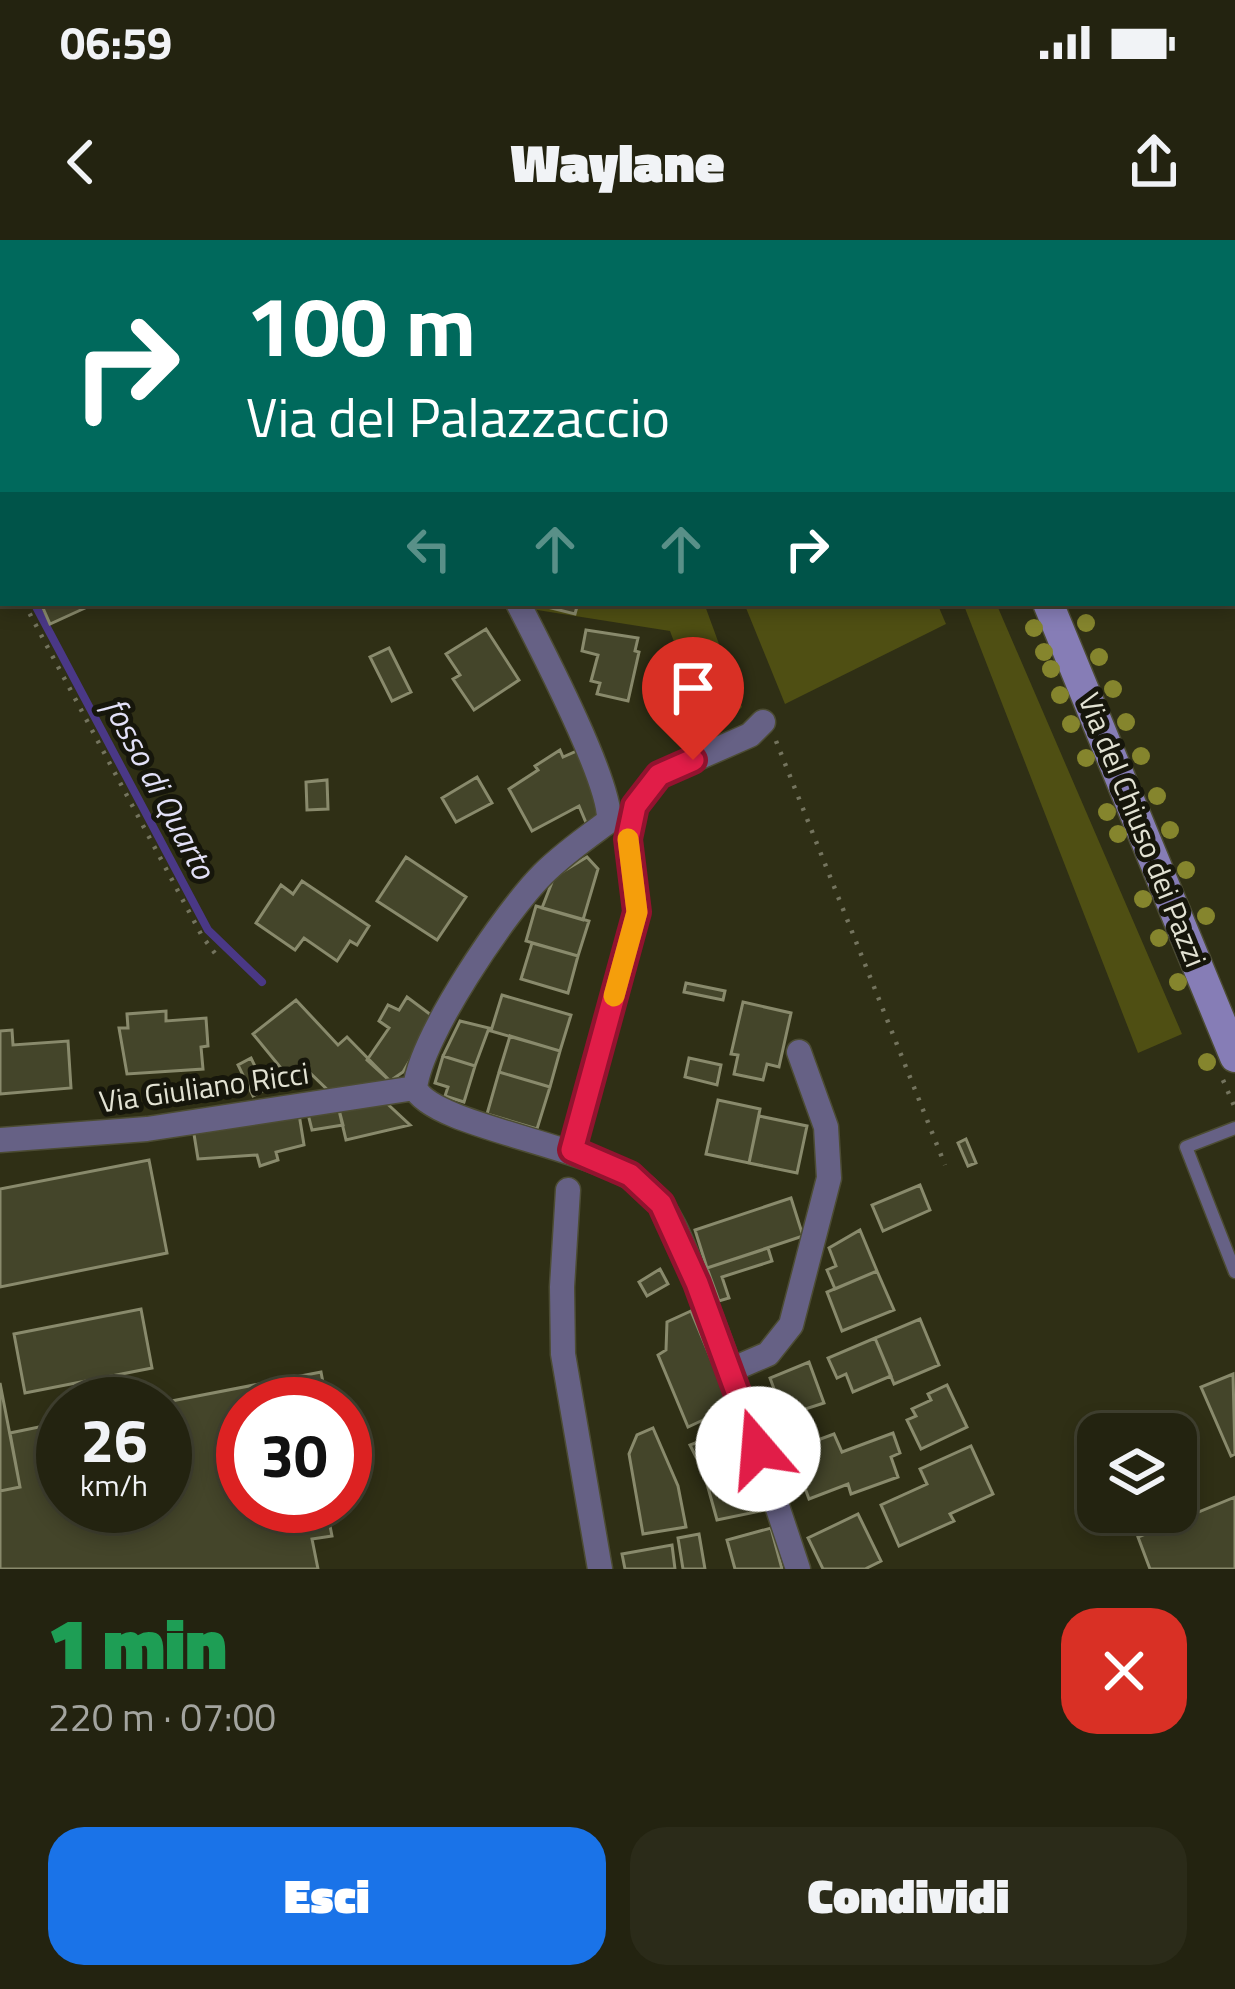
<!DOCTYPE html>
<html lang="it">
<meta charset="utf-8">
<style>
body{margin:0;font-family:"Titillium Web",sans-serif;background:#2b2b19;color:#f1f3f6;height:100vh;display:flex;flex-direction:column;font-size:45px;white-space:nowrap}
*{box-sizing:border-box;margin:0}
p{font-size:39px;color:#a3a49f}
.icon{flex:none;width:66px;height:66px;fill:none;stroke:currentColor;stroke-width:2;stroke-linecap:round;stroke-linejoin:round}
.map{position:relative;height:1329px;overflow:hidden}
.drawer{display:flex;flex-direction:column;background:#232310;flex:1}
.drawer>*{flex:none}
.top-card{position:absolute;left:0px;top:0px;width:1236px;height:366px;box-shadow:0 6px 18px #0003,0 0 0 3px #404030;background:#00695c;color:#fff;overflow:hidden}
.fabs{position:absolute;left:1077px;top:1173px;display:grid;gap:24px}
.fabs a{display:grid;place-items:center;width:120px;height:120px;border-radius:24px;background:#232310;box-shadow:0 6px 18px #0003,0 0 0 3px #404030;font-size:60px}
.speed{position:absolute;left:36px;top:1137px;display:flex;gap:24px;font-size:60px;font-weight:700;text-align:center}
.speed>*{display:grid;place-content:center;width:156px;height:156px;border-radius:50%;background:#232310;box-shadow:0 6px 18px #0003,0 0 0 3px #404030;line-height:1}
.speed small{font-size:30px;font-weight:400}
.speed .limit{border:18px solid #d22;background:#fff;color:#111}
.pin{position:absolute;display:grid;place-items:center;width:102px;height:102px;color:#fff;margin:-123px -51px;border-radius:50% 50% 50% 0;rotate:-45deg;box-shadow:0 0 12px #0007}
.pin .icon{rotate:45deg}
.me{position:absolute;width:132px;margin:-66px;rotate:342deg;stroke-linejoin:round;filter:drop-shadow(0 0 9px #0008)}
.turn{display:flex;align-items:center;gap:42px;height:252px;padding:0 48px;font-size:54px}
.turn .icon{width:156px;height:156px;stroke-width:2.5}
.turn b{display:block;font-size:84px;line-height:102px}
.lanes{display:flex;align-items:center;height:114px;padding:0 48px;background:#0003;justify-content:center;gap:60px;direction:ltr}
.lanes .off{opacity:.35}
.round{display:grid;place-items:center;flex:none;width:126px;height:126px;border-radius:36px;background:#2b2b19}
.headline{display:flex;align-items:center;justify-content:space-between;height:204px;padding:0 48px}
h1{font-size:72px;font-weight:800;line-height:90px;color:#1e9e55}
.primary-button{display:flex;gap:24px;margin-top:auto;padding:24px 48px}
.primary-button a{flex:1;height:138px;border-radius:36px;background:#1a73e8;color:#fff;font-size:48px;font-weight:800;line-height:138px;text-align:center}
.primary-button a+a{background:#2b2b19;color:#f1f3f6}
.status{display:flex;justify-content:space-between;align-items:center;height:84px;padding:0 60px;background:#232310;direction:ltr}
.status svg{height:33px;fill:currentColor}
header{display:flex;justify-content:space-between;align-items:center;height:156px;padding:0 48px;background:#232310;font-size:54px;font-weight:800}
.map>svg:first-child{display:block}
</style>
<div class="status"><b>06:59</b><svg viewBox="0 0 49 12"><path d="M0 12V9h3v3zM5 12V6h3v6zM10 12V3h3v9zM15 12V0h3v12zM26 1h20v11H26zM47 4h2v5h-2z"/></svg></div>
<header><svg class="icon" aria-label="back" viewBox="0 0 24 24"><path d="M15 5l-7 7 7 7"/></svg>Waylane<svg class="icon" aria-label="share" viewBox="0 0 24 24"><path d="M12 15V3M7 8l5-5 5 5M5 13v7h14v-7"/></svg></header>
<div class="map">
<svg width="1235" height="1329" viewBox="0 0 1235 1329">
<rect width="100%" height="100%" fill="#2f2f15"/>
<!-- green -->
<path fill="#4f4f13" d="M527,363H704L742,467L711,500L670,391L531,369Z
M744,363H937L946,384L785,464Z
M963,363H996L1182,794L1138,813Z"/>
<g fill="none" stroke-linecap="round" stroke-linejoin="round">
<!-- stream -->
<path stroke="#4a3886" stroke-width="8" d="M0,300L3,305
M34,363L208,690L262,742"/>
</g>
<!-- building -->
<path fill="#44452a" stroke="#898a6c" stroke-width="3" d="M53,363H96L50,384L43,368Z
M544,363H578L575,374L543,366Z
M486,389L519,440L474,470L453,439L460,435L446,414Z
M586,390L638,398L635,411L639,412L628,461L597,454L600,443L591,441L598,415L582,411Z
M389,408L411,452L392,461L370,417Z
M560,510L563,517L579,510L605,571L587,585L579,566L532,591L509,549L538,530L535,526Z
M477,537L492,563L456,582L442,558Z
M327,540L328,569L307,570L306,542Z
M406,617L466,657L437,700L377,661Z
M587,617L598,629L583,680L542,668L554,637Z
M302,641L369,686L357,705L350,701L337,721L304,698L295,710L256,683L281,645L293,654Z
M536,666L589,681L578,716L526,701Z
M532,703L578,716L568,753L521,739Z
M686,743L725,751L723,760L684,752Z
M502,755L571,775L560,811L491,791Z
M407,757L435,778L403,832L390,841L367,820L389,788L379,781L388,765L399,770Z
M296,760L338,805L347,797L390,841L333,855L310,833L294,844L253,794Z
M743,762L791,773L779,827L767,824L763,840L734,834L738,815L731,814Z
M166,771V781L206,778L208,806L201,807L203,829L127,834L119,788H128L127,774Z
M460,781L489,788L475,826L443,816Z
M12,790L13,805L68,801L71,848L0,854V791Z
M510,796L560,811L550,847L499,832Z
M443,816L475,826L464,862L445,856L448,847L435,843Z
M251,818L266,849L253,856L238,825Z
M689,818L721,825L717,845L685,837Z
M499,832L550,847L537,889L487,874Z
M379,856L410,885L346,900L338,866Z
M718,860L760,869L749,923L706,914Z
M338,866L343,885L312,890L308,874Z
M299,874L304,905L276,912L278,920L260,926L257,915L198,919L193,888Z
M759,876L807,886L797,933L749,923Z
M966,899L976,923L968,926L958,903Z
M149,920L167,1013L0,1047V949Z
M920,945L930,970L883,991L872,965Z
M791,958L803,996L707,1028L695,990Z
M860,990L877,1031L835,1049L827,1030L836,1026L829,1008Z
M768,1008L772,1021L722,1037L729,1058L719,1061L707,1028Z
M660,1029L668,1044L647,1056L639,1042Z
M877,1031L894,1070L842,1091L827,1052Z
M141,1069L152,1128L25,1153L14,1094Z
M691,1071L731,1167L688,1187L658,1115L666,1110L667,1082Z
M920,1079L939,1125L894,1144L875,1098Z
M875,1098L891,1136L853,1152L846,1134L837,1138L828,1118Z
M809,1122L824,1163L784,1176L770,1138Z
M321,1132L327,1164H243V1266H326L332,1296L312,1299L318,1329H0V1251L20,1247L10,1193L63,1182V1266H165V1164H156Z
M1233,1134L1235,1214L1231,1216L1201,1147Z
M0,1143L20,1247L0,1251Z
M947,1145L967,1187L921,1209L907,1180L916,1176L912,1169L931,1160L928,1154Z
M736,1187L749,1215L765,1270L717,1280L704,1233L690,1205Z
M653,1188L678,1246L686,1287L643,1294L629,1214L637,1195Z
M893,1193L900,1213L891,1217L898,1237L851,1254L848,1244L809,1259L797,1226L803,1223L796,1208L834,1194L842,1212Z
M971,1206L993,1254L950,1274L954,1281L899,1306L881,1265L927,1244L920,1229Z
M1235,1257V1329H1150L1138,1297Z
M858,1274L881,1321L865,1329H823L808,1298Z
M771,1288L782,1329H735L727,1300Z
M699,1294L705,1329H683L678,1298Z
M672,1305L675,1329H625L622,1314Z"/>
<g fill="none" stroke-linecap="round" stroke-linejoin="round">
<defs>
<path id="lane" d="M1235,888L1186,907L1235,1032"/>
<path id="street" d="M340,0L341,3
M518,363C539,404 611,541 609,581C586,598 563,614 543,634C505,672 421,796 415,848C433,887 598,906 646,948C675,973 687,1018 701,1052C737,1143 767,1236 798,1329
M0,900L147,889L415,848
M572,910L637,672L628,599L635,566L659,535L750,495L763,482
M568,950L562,1047L563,1114L600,1329
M731,1130L768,1114L791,1085L829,938L826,887L799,812"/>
<path id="secondary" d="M953,3L954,0
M1048,363L1235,817"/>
</defs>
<!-- lane casing -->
<use href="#lane" stroke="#4c4c33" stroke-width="15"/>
<!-- street casing -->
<use href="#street" stroke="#4c4c33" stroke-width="27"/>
<!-- secondary casing -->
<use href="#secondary" stroke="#4c4c33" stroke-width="33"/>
<!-- path -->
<path stroke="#74745e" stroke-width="4.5" stroke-dasharray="3 9" stroke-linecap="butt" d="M7,0L9,3
M575,0L576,3
M0,128L3,127
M0,318L3,323
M24,363L202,696L220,720
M776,501L945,925
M1223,840L1235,868"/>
<!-- lane -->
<use href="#lane" stroke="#666185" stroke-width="12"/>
<!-- street -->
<use href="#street" stroke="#666185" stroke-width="24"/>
<!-- secondary -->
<use href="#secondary" stroke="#867db6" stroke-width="30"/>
</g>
<!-- trees -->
<g fill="#85852d">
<circle cx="1086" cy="383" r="9"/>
<circle cx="1034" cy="388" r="9"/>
<circle cx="1044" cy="412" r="9"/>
<circle cx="1099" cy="417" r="9"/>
<circle cx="1051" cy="429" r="9"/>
<circle cx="1113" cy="449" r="9"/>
<circle cx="1060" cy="455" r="9"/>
<circle cx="1126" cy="482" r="9"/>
<circle cx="1071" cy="484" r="9"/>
<circle cx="1141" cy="516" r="9"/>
<circle cx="1086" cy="518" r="9"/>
<circle cx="1157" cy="556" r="9"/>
<circle cx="1107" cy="572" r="9"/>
<circle cx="1170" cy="590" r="9"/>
<circle cx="1118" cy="594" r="9"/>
<circle cx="1186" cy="630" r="9"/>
<circle cx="1143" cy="659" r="9"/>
<circle cx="1206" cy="676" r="9"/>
<circle cx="1159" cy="698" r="9"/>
<circle cx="1178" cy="742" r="9"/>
<circle cx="1207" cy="822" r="9"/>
</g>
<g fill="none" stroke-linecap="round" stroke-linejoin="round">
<defs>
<path id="route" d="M693,520L659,535L635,566L628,599L637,672L572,910L630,935L661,964L697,1043L758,1209"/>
</defs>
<!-- route casing -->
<use href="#route" stroke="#92132f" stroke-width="30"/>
<!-- route -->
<use href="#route" stroke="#e11d48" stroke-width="21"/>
<!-- slow -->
<path stroke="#f59e0b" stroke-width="21" d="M614,756L637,672L628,599"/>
</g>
<g text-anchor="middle" stroke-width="10" stroke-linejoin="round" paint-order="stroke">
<!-- street labels -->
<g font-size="30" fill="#e2e2d3" stroke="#16160b">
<text transform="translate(1142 590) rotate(68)" y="10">Via del Chiuso dei Pazzi</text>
<text transform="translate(204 848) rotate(-8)" y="10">Via Giuliano Ricci</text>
</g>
<!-- water labels -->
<g font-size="33" font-style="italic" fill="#e2e0f7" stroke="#16160b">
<text transform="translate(160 548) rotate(62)" y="12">fosso di Quarto</text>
</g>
</g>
</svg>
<div class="fabs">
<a><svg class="icon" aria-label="layers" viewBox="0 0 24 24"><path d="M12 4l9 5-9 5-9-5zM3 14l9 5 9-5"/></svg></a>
</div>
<div class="speed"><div>26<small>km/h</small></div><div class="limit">30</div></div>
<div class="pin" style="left:693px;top:520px;background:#d93025"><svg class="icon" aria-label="arrive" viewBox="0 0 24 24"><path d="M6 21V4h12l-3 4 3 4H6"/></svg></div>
<svg class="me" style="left:758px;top:1209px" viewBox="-20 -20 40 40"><circle r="19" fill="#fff"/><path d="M0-13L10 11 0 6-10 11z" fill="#e11d48"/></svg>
<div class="top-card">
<div class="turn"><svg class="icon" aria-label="right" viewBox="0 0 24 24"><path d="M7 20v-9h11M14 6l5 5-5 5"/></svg><div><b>100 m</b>Via del Palazzaccio</div></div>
<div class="lanes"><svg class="icon off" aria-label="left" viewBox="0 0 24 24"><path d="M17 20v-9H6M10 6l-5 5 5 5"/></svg><svg class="icon off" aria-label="ahead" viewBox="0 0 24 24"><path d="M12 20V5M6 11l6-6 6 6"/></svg><svg class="icon off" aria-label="ahead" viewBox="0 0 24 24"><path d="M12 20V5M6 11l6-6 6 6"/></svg><svg class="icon" aria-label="right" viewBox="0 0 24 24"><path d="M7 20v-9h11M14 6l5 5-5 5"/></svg></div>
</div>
</div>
<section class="drawer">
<div class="headline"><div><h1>1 min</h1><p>220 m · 07:00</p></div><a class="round" style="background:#d93025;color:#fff"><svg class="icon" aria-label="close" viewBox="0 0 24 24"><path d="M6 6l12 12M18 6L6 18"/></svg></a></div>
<div class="primary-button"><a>Esci</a><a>Condividi</a></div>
</section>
